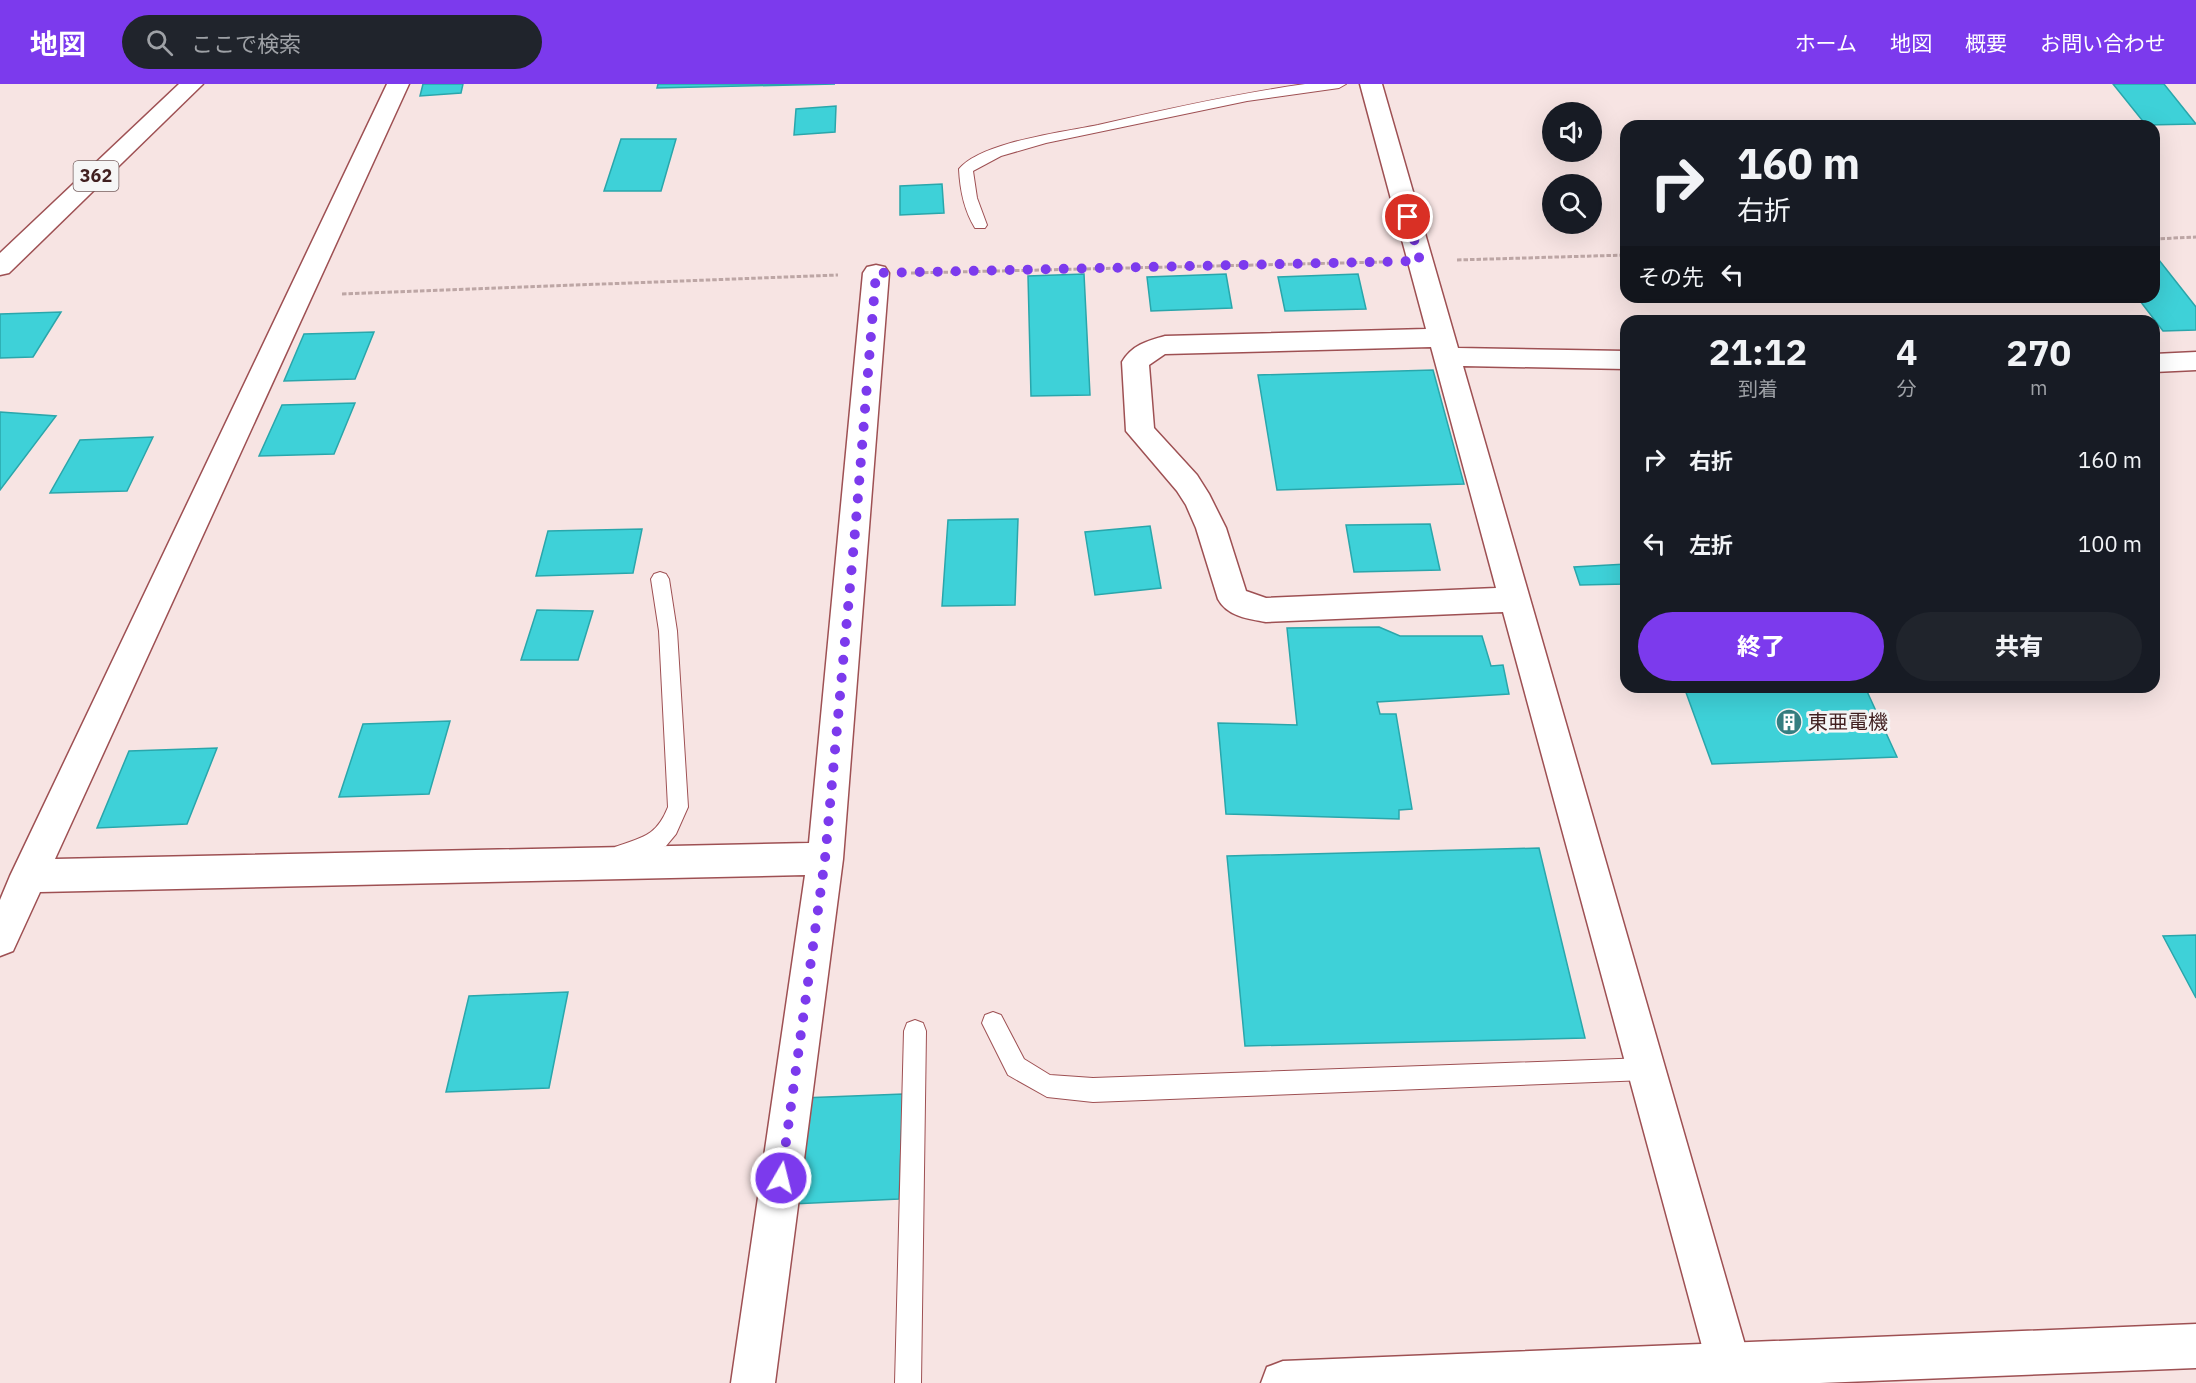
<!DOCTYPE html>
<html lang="ja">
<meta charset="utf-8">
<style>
body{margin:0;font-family:"IBM Plex Sans","Noto Sans JP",sans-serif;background:#20242c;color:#f1f3f6;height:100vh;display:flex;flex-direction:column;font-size:22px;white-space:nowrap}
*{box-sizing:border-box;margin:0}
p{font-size:20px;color:#9ea1a6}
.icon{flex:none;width:33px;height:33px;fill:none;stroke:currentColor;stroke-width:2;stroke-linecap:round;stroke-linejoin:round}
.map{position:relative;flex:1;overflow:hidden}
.panel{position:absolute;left:1620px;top:231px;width:540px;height:378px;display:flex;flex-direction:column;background:#171b24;border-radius:18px;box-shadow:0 6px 24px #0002}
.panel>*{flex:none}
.guide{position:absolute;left:1620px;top:36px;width:540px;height:183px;border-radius:18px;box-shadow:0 6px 24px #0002;background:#171b24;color:#f1f3f6;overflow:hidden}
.tools{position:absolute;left:1542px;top:18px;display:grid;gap:12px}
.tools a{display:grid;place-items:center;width:60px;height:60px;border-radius:50%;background:#171b24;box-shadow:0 6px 24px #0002;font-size:30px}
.pin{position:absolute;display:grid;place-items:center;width:51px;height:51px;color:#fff;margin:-26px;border:3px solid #fff;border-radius:50%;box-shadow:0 2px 6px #0007}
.me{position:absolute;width:66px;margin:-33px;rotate:8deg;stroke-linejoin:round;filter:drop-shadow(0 0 4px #0008)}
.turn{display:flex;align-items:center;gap:21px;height:126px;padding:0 18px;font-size:27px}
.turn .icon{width:78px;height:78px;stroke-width:2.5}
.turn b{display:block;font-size:42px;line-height:51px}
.then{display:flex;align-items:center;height:57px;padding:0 18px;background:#0003;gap:12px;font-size:22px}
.eta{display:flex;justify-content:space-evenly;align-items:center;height:102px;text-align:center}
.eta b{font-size:36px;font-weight:800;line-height:42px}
.action{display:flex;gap:12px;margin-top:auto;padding:12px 18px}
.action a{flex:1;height:69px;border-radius:36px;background:#7c3aed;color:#fff;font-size:24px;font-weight:800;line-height:69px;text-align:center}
.action a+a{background:#20242c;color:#f1f3f6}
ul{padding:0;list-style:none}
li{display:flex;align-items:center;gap:18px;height:84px;padding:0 18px}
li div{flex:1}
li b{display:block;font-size:22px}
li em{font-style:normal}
header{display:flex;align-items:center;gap:36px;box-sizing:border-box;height:84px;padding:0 30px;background:#7c3aed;color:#fff}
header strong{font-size:28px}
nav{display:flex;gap:33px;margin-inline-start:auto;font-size:21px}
.search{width:420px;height:54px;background:#20242c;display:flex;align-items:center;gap:15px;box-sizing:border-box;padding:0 21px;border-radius:33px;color:#9ea1a6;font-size:22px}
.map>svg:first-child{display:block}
</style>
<header>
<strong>地図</strong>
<div class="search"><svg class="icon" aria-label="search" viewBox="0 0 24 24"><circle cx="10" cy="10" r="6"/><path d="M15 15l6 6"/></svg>ここで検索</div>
<nav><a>ホーム</a><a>地図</a><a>概要</a><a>お問い合わせ</a></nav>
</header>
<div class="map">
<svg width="2196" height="1299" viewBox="0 0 2196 1299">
<rect width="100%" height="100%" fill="#f7e4e3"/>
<!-- building -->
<path fill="#3ed1d8" stroke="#2aa6ab" stroke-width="1.5" d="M423,0H463L461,9L420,12Z
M658,0H835L657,4Z
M2113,0H2164L2196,40L2146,41Z
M836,22L835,48L794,51L796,25Z
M621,55H676L661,107H604Z
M942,100L944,129L900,131V102Z
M2154,176H2159L2196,223V246L2163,247L2137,213H2154Z
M1084,190L1090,311L1031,312L1028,192Z
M1226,190L1232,224L1151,227L1147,193Z
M1358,190L1366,225L1285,227L1278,193Z
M1993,213H2049L2052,218H1996Z
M61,228L33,273L0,274V230Z
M374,248L355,295L284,297L304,250Z
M1433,286L1464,400L1277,406L1258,291Z
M355,319L334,370L259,372L282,321Z
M0,328L56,332L0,406Z
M153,353L127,407L50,409L80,356Z
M1018,435L1015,521L942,522L948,436Z
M1430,440L1440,486L1354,488L1346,441Z
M1150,442L1161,504L1095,511L1085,448Z
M642,445L633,489L536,492L548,447Z
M1626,480V500L1580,501L1574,483Z
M537,526L593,527L578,576H521Z
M1379,543L1400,552H1482L1491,582L1503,581L1509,610L1377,618L1380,630H1396L1412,725L1399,726V735L1226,730L1218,639L1297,641L1287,544Z
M1684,603H1865L1897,673L1712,680Z
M450,637L429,710L339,713L363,640Z
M217,664L187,740L97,744L129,667Z
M1539,764L1585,954L1245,962L1227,772Z
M2196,851V914L2163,852Z
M568,908L549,1004L446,1008L469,912Z
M903,1010L899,1115L792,1120L801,1014Z"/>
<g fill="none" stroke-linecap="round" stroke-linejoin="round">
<defs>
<path id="lane" d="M1305,0H1346L1339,4L1247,17L1046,59L1001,72L973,87L977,114L987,141L985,144H975C964,126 960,106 959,85C981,58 1064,48 1098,41C1167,25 1235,10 1305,0Z
M660,488L666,490L669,495L677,547L688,723L676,750L666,762L622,779L615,777L612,770L615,763C642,753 656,753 668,723L659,547L651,495L654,490Z
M993,928L1001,931L1024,975L1050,991L1093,994L1646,974L1654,977L1657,985L1654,993L1646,996L1093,1018L1047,1013L1008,991L982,939L985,931Z
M915,936L923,939L926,947L921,1299H895L904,947L907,939Z"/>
<path id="street" d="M387,0H409L55,775L809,759L863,189L867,183L876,181L885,183L889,189L843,775L775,1299H731L805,791L40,808L13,867L0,872V816L10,792Z
M1360,0H1382L1458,264L1626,267V285L1463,282L1756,1299H1712L1503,528L1266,538C1248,535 1227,532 1218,515L1196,444L1186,421L1177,407L1126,347L1122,278C1132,261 1147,257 1165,252L1426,245ZM1431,263L1496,504L1266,514L1246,507L1226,444L1209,410L1197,391L1154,344L1149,281L1165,270Z
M2196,268V286L2154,288V270Z"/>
<path id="secondary" d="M2196,1240V1284L1820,1299H1261L1267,1283L1283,1277Z"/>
<path id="highway" d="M179,0H203L9,189L0,191V169Z"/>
</defs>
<!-- lane casing -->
<use href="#lane" stroke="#9e5053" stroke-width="2"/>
<!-- street casing -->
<use href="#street" stroke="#9e5053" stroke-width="3"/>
<!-- secondary casing -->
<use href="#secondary" stroke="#9e5053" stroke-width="3"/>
<!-- highway casing -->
<use href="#highway" stroke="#9e5053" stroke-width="3"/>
<!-- path -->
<path stroke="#bda6a5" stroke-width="3" stroke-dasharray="4.5 2" stroke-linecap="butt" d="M2154,155L2196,153
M1457,176L1626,171
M911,189L1384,178
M342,210L838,191"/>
<!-- lane -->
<use href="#lane" fill="#fff" fill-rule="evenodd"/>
<!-- street -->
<use href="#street" fill="#fff" fill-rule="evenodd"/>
<!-- secondary -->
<use href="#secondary" fill="#fff" fill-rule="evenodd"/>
<!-- highway -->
<use href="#highway" fill="#fff" fill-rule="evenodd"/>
</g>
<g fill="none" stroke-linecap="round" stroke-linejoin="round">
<!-- route -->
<path stroke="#7c3aed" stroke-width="10" stroke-dasharray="0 18" d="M781,1094L825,775L856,437L876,189L1420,177L1408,133"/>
</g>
<!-- icons -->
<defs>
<symbol id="building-disc" viewBox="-11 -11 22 22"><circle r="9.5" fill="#357e81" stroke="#f6f6f6"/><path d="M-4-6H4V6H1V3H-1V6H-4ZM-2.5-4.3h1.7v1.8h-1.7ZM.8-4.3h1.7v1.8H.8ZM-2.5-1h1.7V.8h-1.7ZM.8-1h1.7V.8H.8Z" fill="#fff"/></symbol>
</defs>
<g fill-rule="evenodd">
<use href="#building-disc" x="1774" y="623" width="30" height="30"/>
</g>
<g text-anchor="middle" stroke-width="6" stroke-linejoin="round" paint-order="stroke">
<!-- shield labels -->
<rect fill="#f6f6f6" stroke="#776060" stroke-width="1.5" x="73.5" y="77" width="45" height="30" rx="4.5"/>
<g font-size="18" font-weight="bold" fill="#401f1f">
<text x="96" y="98">362</text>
</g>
<!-- poi labels -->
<g font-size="20" fill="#401f1f" stroke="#f6f6f6" text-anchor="start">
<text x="1808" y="645">東亜電機</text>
</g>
</g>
</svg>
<div class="tools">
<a><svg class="icon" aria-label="sound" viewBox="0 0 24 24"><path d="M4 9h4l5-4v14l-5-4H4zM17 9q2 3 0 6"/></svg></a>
<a><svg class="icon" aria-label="search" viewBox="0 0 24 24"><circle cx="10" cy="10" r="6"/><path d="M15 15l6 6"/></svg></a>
</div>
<div class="pin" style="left:1408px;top:133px;background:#d93025"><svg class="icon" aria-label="arrive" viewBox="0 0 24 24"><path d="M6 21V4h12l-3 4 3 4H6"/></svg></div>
<svg class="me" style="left:781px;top:1094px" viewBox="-20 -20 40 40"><circle r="17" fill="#7c3aed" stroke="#fff" stroke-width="3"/><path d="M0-11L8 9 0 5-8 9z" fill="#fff"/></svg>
<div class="guide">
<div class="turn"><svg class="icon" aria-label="right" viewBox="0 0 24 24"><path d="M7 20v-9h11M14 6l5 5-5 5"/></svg><div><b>160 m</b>右折</div></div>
<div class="then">その先<svg class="icon" aria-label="left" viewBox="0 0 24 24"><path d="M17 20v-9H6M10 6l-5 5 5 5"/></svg></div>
</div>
<section class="panel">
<div class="eta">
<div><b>21:12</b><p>到着</p></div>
<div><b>4</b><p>分</p></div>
<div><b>270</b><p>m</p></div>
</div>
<ul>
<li><svg class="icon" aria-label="right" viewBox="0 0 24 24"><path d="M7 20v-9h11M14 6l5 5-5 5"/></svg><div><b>右折</b></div><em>160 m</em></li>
<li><svg class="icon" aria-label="left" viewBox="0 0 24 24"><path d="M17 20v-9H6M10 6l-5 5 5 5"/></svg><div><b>左折</b></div><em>100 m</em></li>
</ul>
<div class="action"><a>終了</a><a>共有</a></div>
</section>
</div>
